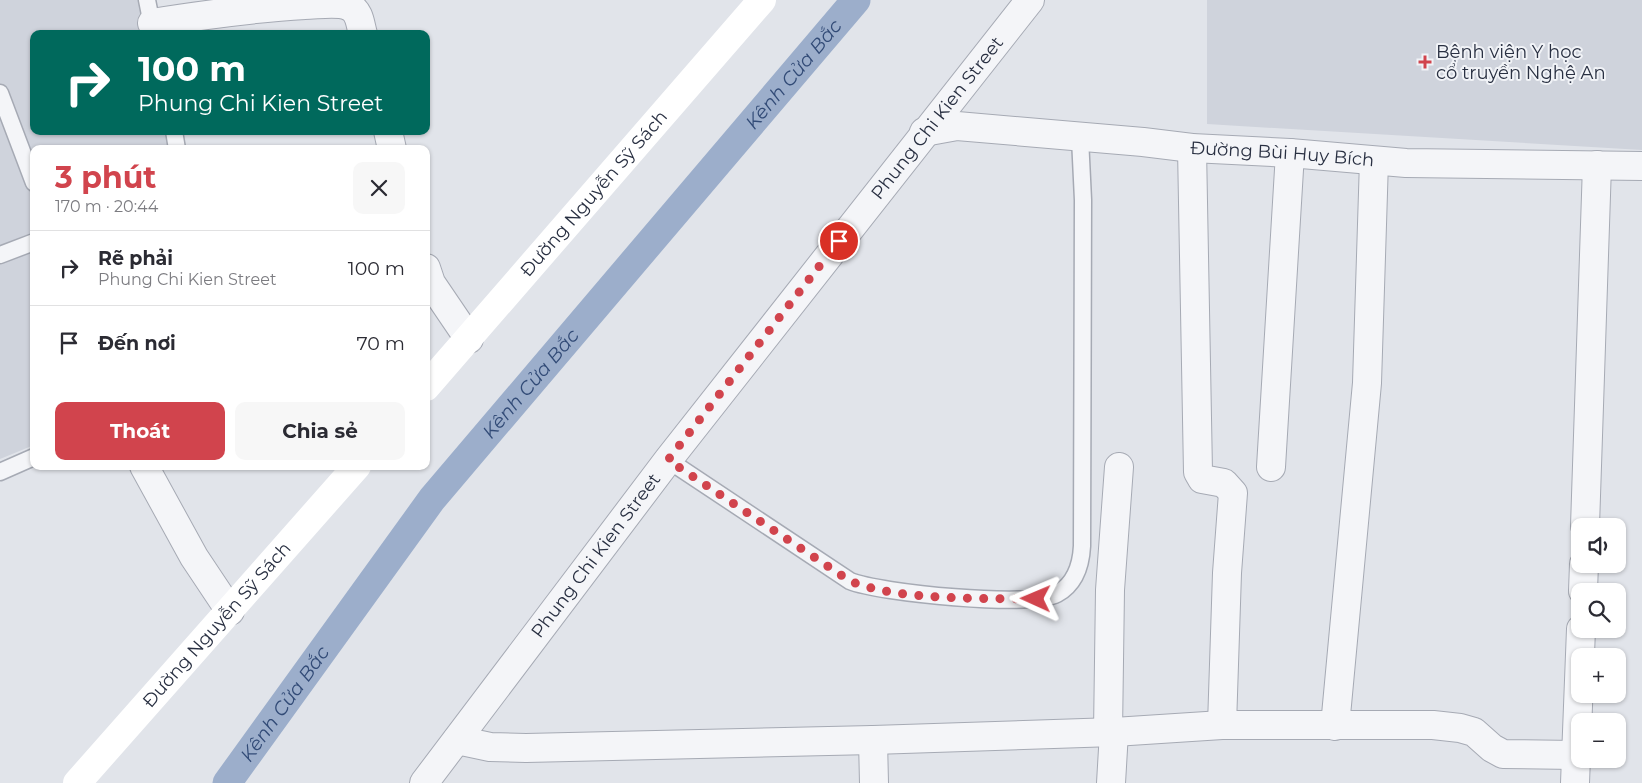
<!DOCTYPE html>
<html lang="vi">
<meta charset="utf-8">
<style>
body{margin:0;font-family:Montserrat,sans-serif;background:#f7f7f7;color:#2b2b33;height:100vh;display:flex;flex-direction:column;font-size:19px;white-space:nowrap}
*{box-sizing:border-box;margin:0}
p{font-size:16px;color:#7c7c81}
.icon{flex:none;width:28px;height:28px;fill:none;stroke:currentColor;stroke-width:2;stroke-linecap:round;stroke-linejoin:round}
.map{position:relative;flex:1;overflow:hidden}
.panel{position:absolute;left:30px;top:145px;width:400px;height:325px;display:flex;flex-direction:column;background:#fff;border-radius:10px;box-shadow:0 1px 4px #0004}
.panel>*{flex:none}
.top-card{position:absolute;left:30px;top:30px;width:400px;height:105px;border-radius:10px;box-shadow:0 1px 4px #0004;background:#00695c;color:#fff;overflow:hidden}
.fabs{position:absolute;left:1571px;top:518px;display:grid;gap:10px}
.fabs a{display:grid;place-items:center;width:55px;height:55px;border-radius:10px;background:#fff;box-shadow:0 1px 4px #0004;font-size:25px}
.pin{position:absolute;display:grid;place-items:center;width:42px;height:42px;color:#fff;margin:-21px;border:2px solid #fff;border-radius:50%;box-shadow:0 1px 5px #0007}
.me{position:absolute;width:55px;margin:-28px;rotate:271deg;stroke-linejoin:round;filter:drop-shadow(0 0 4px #0008)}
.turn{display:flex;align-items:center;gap:18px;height:105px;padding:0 25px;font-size:22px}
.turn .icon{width:65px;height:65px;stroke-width:2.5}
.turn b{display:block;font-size:35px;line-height:42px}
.round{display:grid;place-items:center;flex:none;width:52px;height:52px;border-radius:10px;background:#f7f7f7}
.headline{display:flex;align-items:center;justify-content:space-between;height:85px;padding:0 25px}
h1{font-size:30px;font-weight:700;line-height:38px;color:#d1444d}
.cta{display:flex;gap:10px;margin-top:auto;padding:10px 25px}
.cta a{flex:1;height:58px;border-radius:10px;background:#d1444d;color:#fff;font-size:20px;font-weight:700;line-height:58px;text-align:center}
.cta a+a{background:#f7f7f7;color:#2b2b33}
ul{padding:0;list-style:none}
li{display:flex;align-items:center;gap:15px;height:75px;padding:0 25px;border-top:1px solid #e1e1e2}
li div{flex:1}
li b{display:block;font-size:19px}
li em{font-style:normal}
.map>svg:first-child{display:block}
</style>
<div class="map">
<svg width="1642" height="783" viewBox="0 0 1642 783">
<rect width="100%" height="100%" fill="#e1e4ea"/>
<!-- built -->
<path fill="#cfd3dc" d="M0,0H138L145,34H34V131H165L168,149H34V445L0,459Z
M1207,0H1642V150L1207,124Z"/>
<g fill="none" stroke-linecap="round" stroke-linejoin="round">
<!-- canal -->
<path stroke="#9caecb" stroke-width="29" id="s1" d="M227,783L432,499L856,0"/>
<defs>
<path id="lane" d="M147,0L153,30
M0,93L34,183
M174,131L177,149
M0,255L34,242
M668,460L850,581C879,593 1031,608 1057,594C1075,584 1081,566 1082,546L1083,200L1080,138
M0,472L34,457"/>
<g id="street">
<path d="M152,23C203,15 253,8 305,5C318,5 339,1 350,7C360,12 360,24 363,34"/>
<path d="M388,131L392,149"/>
<path id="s2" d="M924,132L957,126L1143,142L1192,148L1290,153L1406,163L1642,166"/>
<path d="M1192,148L1198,472L1202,479L1224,483L1233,493L1227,573L1222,725"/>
<path d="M426,268L431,283L469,339"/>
<path d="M144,466L194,557L230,611"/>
<path d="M1271,467L1290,153"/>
<path d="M1585,526L1597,165"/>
<path d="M1583,591L1584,564"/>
<path d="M1335,726L1367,383L1374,161"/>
<path d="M1108,732L1110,590L1119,467"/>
<path d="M457,740L490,747L526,748L873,740L1114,732L1222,725H1433L1460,728L1474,732L1492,748L1503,754L1575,755"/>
<path d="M873,740L874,783"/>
<path id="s3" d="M424,783L668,460L1030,0"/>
<path d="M1111,783L1114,732"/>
<path d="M1575,783L1581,629"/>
</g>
</defs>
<!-- lane casing -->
<use href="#lane" stroke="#a6aab4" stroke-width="19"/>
<!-- street casing -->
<use href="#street" stroke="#a6aab4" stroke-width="30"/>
<!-- lane -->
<use href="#lane" stroke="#f4f5f8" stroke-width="16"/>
<!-- street -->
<use href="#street" stroke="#f4f5f8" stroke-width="28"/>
<!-- secondary -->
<g stroke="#fff" stroke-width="28">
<path id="s4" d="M426,387L762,0"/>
<path id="s5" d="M77,783L357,466"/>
</g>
</g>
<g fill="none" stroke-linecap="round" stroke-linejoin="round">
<!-- route -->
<path stroke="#d1444d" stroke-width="9" stroke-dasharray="0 16.2" d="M839,241L668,460L850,581C897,601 984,598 1036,599"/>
</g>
<!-- markers -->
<path fill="#d1444d" stroke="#f1f3f7" stroke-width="2" d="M1422.5 54.5h5v5h5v5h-5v5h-5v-5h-5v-5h5z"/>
<g text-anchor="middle" stroke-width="4" stroke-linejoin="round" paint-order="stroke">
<!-- poi labels -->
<g font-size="18" fill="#293042" stroke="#f1f3f7" text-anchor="start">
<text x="1436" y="58">Bệnh viện Y học<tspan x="1436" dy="21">cổ truyền Nghệ An</tspan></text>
</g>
<!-- street labels -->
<g font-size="18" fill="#293042" stroke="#f1f3f7">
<text dy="6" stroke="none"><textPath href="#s3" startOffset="840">Phung Chi Kien Street</textPath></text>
<text dy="6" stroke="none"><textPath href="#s2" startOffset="360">Đường Bùi Huy Bích</textPath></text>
<text dy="6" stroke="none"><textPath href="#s4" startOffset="256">Đường Nguyễn Sỹ Sách</textPath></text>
<text dy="6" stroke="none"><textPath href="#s3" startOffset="285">Phung Chi Kien Street</textPath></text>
<text dy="6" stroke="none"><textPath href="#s5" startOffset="211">Đường Nguyễn Sỹ Sách</textPath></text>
</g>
<!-- water labels -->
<g font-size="19" font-style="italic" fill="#324b77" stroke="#f1f3f7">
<text dy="7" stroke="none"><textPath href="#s1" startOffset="908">Kênh Cửa Bắc</textPath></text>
<text dy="7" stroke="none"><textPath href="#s1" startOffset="502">Kênh Cửa Bắc</textPath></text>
<text dy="7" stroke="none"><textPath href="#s1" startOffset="98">Kênh Cửa Bắc</textPath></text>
</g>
</g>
</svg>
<div class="fabs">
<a><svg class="icon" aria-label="sound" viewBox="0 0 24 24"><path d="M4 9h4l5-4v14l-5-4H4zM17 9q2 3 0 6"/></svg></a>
<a><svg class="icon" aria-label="search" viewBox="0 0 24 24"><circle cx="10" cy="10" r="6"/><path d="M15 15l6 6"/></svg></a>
<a>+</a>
<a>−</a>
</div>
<div class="pin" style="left:839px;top:241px;background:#d93025"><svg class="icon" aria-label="arrive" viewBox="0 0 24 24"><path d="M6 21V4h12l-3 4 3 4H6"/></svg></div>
<svg class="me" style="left:1036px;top:599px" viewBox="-20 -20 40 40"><path d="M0-17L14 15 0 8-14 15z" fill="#d1444d" stroke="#fff" stroke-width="4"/></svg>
<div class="top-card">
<div class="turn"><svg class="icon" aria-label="right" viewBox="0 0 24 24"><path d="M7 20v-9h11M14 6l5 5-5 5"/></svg><div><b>100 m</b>Phung Chi Kien Street</div></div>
</div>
<section class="panel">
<div class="headline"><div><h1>3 phút</h1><p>170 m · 20:44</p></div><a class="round"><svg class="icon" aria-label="close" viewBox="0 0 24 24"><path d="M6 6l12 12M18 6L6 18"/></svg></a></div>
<ul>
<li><svg class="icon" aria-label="right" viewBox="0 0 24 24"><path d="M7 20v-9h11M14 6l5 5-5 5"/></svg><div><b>Rẽ phải</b><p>Phung Chi Kien Street</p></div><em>100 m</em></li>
<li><svg class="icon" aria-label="arrive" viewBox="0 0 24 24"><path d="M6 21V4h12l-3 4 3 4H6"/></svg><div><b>Đến nơi</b></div><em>70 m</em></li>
</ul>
<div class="cta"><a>Thoát</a><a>Chia sẻ</a></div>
</section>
</div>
